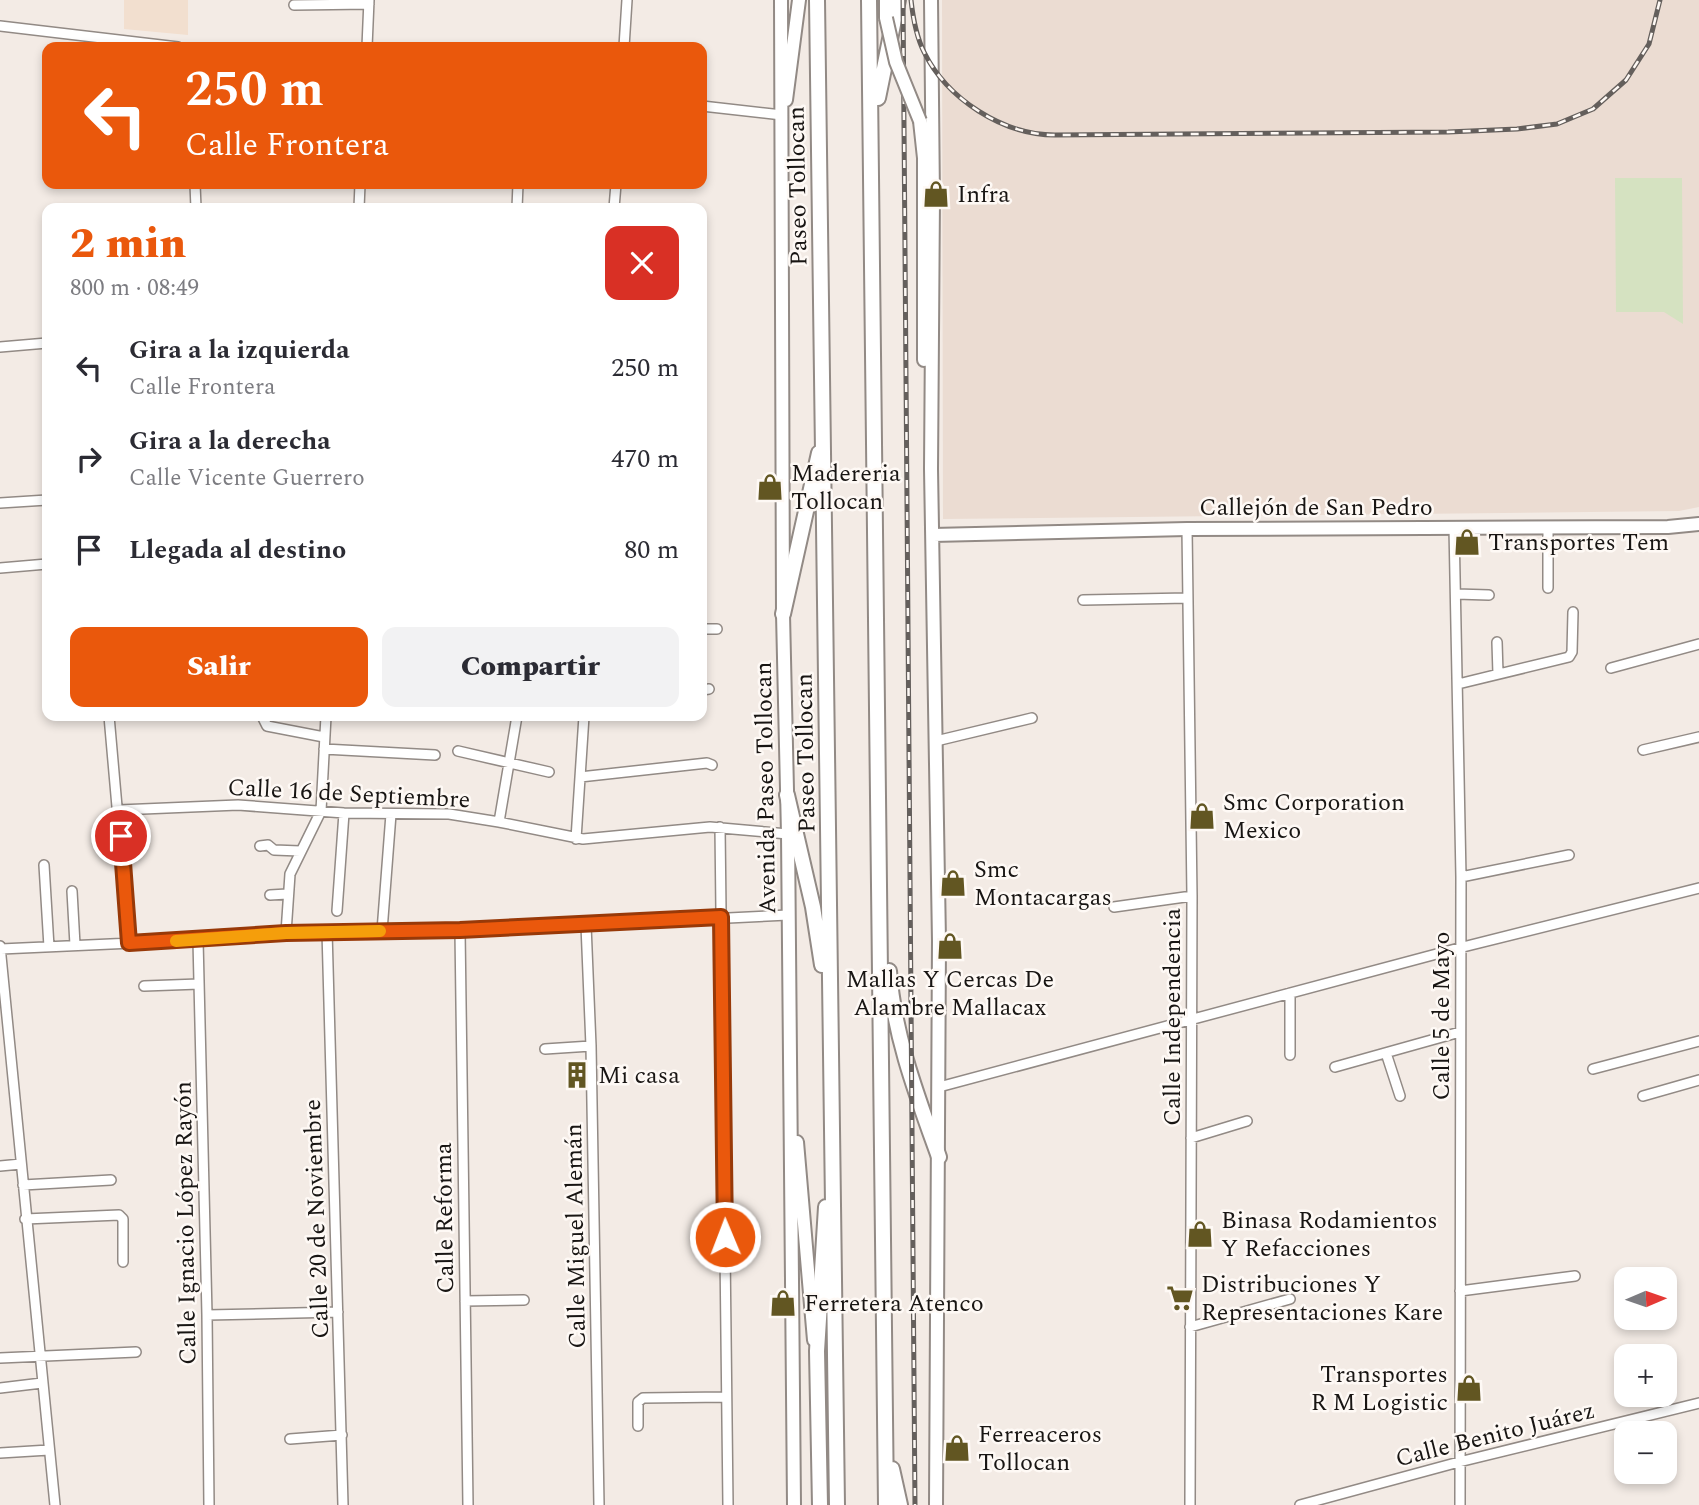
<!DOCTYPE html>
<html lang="es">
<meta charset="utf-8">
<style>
body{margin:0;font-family:Spectral,serif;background:#f2f2f3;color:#2b2b33;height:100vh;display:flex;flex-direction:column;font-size:26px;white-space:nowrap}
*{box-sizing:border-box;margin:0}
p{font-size:23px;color:#7c7c81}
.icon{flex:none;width:38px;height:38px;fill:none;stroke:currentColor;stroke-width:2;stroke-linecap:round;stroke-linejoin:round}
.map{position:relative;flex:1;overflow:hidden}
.details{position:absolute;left:42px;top:203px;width:665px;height:518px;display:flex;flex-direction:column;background:#fff;border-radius:14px;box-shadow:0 4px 10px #0003}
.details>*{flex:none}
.hud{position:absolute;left:42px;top:42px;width:665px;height:147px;border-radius:14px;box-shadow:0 4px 10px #0003;background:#ea580c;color:#fff;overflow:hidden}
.needle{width:46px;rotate:88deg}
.controls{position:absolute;left:1614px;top:1267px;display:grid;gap:14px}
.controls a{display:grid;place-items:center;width:63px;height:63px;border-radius:14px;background:#fff;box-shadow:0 4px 10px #0003;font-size:35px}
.pin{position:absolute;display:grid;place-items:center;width:60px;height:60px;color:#fff;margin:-30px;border:4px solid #fff;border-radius:50%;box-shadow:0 2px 7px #0007}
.me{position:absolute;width:77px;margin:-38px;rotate:359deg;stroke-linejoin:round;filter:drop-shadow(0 0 5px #0008)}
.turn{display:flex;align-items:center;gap:24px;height:147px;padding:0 28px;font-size:32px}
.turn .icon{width:91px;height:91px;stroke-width:2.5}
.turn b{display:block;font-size:49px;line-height:60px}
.round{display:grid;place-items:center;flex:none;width:74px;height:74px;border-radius:14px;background:#f2f2f3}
.headline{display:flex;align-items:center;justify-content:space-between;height:119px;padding:0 28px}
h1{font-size:42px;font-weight:800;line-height:52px;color:#ea580c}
.action{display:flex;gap:14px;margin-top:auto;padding:14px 28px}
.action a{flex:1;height:80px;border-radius:14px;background:#ea580c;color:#fff;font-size:28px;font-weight:800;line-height:80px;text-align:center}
.action a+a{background:#f2f2f3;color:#2b2b33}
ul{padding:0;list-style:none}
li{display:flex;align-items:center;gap:21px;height:91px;padding:0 28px}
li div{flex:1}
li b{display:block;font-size:26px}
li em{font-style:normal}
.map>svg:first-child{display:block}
</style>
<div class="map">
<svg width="1699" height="1505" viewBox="0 0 1699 1505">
<rect width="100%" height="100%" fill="#f3ebe5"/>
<!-- built -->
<path fill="#ebdcd2" d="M942,0H1699V507L1679,511L943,519Z"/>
<!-- education -->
<path fill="#f2dfcf" d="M124,0H188V35L124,29Z"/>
<!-- green -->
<path fill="#d5e2c1" d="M1615,178H1682L1683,324L1664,312H1616Z"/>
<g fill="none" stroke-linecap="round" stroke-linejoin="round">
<defs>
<path id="minor" d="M294,5L369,4
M0,26L178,47
M367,47L369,0
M624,47L627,0
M702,106L782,115
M195,184L196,208
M359,208L360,184
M517,208L518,184
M614,208L616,184
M0,347L47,343
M0,503L47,500
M1454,527L1461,877L1460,1505
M1548,528V588
M1187,529L1192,896L1190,1505
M0,568L47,564
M1456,594L1489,595
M1083,600L1188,598
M702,629H717
M1497,642L1498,674
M1611,668L1699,644
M1458,684L1569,657L1572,652L1573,612
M702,690L709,689
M109,716L129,943
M262,716L267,726L324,737
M936,741L1032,718
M324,749L435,755
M1643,750L1699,737
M458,751L549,772
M580,777L707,763L712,765
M119,810L238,805L344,813L449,814L499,822L583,839L710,827L788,834
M499,822L517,716
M720,827L728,1505
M576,839L584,716
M260,846L268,845L274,850L300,851
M44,865L49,947
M1461,877L1569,855
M72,891L75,945
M270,895L287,894
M1114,907L1192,896
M337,911L344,813
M586,925L591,1046L599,1505
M327,931L343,1505
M382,931L391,814
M460,931L468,1505
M286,933L290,874L321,811L326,716
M198,940L207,1315L209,1505
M0,946L55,1505
M1,949L198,940L286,933L460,931L788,915
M144,986L199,984
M1290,993V1055
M545,1049L591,1046
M1386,1053L1400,1096
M1335,1067L1460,1032
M1593,1069L1699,1041
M939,1087L1459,948L1699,888
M1643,1096L1699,1080
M1191,1138L1247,1121
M0,1166L21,1164
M23,1185L111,1180
M25,1219L119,1215L123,1219V1262
M1460,1291L1575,1276
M465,1301L524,1300
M207,1315L338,1312
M1190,1327L1290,1299
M0,1358L136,1352
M0,1388L42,1383
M638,1426V1402L643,1398L726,1397
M290,1439L342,1435
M0,1453L49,1450
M1300,1505L1459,1462L1699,1403"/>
<path id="secondary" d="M781,0L783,614L788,834L794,1505
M886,0V18
M931,0L933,198L931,469L939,941L936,1505
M786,100L799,0
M920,121L924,158V360
M933,535L1187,529L1668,527L1699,524
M797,1142L814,1340"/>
<path id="trunk" d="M817,0L837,1505
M869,0L886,1505
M878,98L898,0
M783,614L819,453
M787,795L813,907L822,965
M889,971C894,1036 917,1096 939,1157
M892,1469L900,1505
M820,1505L817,1351L826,1207"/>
</defs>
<!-- minor casing -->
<use href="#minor" stroke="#928a85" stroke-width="12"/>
<!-- secondary casing -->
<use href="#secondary" stroke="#928a85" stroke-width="16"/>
<!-- trunk casing -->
<use href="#trunk" stroke="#928a85" stroke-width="18"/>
<!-- minor -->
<use href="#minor" stroke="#fff" stroke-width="9"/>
<!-- secondary -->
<use href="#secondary" stroke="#fff" stroke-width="12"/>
<!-- trunk -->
<use href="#trunk" stroke="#fff" stroke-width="14"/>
<defs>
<path id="rail" d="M903,0L915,1505
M911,0C913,18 916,36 924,52C947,99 1003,135 1055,135L1448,132L1517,129L1557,124L1593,109L1626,80L1649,44L1660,0"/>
</defs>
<!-- rail casing -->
<use href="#rail" stroke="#645f5c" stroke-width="5"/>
<!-- rail -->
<use href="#rail" stroke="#fef9f5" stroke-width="2.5" stroke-dasharray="8" stroke-linecap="butt"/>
<defs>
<path id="secondary-bridge" d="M886,18L896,62L920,121"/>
</defs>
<!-- secondary-bridge casing -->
<use href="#secondary-bridge" stroke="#928a85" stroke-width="16" stroke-linecap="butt"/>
<!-- secondary-bridge -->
<use href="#secondary-bridge" stroke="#fff" stroke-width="12"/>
</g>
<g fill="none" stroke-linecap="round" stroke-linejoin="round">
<defs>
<path id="route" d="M121,836L129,943L286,933L460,930L721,917L725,1237"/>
</defs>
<!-- route casing -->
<use href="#route" stroke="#983908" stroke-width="18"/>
<!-- route -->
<use href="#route" stroke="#ea580c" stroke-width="12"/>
<!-- slow -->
<path stroke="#f59e0b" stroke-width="12" d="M176,941L286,933L380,931"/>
</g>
<!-- icons -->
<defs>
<symbol id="shop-bare" viewBox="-9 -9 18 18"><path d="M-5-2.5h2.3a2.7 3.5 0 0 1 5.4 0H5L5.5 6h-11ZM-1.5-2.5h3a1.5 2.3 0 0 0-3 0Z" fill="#625622" stroke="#fef9f5" stroke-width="2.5" paint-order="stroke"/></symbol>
<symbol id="building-bare" viewBox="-9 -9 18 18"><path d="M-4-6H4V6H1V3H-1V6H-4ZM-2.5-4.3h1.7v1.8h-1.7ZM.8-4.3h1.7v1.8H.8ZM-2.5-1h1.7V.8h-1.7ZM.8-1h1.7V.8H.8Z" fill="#625622" stroke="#fef9f5" stroke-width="2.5" paint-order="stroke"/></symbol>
<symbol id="supermarket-bare" viewBox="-9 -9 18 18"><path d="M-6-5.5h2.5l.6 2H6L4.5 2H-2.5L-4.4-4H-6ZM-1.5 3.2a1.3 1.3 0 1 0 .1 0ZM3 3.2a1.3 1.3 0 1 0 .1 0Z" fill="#625622" stroke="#fef9f5" stroke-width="2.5" paint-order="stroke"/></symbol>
</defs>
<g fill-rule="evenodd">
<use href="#shop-bare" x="917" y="175" width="38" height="38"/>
<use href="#shop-bare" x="751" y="468" width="38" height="38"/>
<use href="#shop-bare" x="1448" y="523" width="38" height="38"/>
<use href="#shop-bare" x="1183" y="797" width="38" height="38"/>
<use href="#shop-bare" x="934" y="864" width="38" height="38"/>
<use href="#shop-bare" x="931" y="927" width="38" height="38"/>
<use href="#building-bare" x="558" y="1056" width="38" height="38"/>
<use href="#shop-bare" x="1181" y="1215" width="38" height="38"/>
<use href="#supermarket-bare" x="1161" y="1279" width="38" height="38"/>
<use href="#shop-bare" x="764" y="1284" width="38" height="38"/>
<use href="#shop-bare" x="1450" y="1369" width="38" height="38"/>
<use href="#shop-bare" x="938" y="1429" width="38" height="38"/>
</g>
<g text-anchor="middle" stroke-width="5" stroke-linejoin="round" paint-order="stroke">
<!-- street labels -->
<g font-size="24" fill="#181513" stroke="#fef9f5">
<text transform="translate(797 186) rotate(-91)" y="8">Paseo Tollocan</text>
<text x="1316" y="515">Callejón de San Pedro</text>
<text transform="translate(805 753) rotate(-91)" y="8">Paseo Tollocan</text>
<text transform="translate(765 788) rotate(-91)" y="8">Avenida Paseo Tollocan</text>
<text transform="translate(349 793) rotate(3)" y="8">Calle 16 de Septiembre</text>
<text transform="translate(1441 1016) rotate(-90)" y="8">Calle 5 de Mayo</text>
<text transform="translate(1172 1017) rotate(-90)" y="8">Calle Independencia</text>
<text transform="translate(444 1218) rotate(-91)" y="8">Calle Reforma</text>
<text transform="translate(316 1219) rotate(-92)" y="8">Calle 20 de Noviembre</text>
<text transform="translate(185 1223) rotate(-91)" y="8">Calle Ignacio López Rayón</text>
<text transform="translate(575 1236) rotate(-91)" y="8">Calle Miguel Alemán</text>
<text transform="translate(1495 1434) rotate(-14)" y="8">Calle Benito Juárez</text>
</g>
<!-- poi labels -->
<g font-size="24" fill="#181513" stroke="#fef9f5" text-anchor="start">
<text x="957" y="202">Infra</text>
<text x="791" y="481">Madereria<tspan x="791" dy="28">Tollocan</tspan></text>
<text x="1488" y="550">Transportes Tem</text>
<text x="1223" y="810">Smc Corporation<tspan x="1223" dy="28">Mexico</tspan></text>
<text x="974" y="877">Smc<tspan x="974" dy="28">Montacargas</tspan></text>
<text x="950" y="987" text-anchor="middle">Mallas Y Cercas De<tspan x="950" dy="28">Alambre Mallacax</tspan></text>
<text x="598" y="1083">Mi casa</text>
<text x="1221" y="1228">Binasa Rodamientos<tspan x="1221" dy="28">Y Refacciones</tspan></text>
<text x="1201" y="1292">Distribuciones Y<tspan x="1201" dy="28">Representaciones Kare</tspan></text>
<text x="804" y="1311">Ferretera Atenco</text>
<text x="1448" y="1382" text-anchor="end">Transportes<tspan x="1448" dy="28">R M Logistic</tspan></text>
<text x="978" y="1442">Ferreaceros<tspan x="978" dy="28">Tollocan</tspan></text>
</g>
</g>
</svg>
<div class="controls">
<a><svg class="needle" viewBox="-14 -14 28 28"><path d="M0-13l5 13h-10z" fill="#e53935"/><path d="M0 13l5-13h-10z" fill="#7c7c81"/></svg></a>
<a>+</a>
<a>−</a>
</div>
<div class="pin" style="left:121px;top:836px;background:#d93025"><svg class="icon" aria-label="arrive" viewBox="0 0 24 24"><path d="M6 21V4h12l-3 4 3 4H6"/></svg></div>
<svg class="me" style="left:725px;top:1237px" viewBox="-20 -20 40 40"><circle r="17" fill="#ea580c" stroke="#fff" stroke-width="3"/><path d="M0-11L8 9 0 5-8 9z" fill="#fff"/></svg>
<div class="hud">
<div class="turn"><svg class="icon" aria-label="left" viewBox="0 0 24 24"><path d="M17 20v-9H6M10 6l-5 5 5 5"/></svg><div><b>250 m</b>Calle Frontera</div></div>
</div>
<section class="details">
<div class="headline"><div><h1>2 min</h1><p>800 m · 08:49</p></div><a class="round" style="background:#d93025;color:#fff"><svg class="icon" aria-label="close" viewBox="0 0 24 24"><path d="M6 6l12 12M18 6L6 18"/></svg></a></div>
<ul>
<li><svg class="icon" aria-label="left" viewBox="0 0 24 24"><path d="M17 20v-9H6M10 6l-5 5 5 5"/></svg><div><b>Gira a la izquierda</b><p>Calle Frontera</p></div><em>250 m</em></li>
<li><svg class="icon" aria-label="right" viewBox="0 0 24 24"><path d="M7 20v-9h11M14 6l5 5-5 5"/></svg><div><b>Gira a la derecha</b><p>Calle Vicente Guerrero</p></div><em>470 m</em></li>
<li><svg class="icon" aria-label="arrive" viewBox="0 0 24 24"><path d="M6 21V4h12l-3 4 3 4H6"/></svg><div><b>Llegada al destino</b></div><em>80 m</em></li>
</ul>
<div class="action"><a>Salir</a><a>Compartir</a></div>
</section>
</div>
